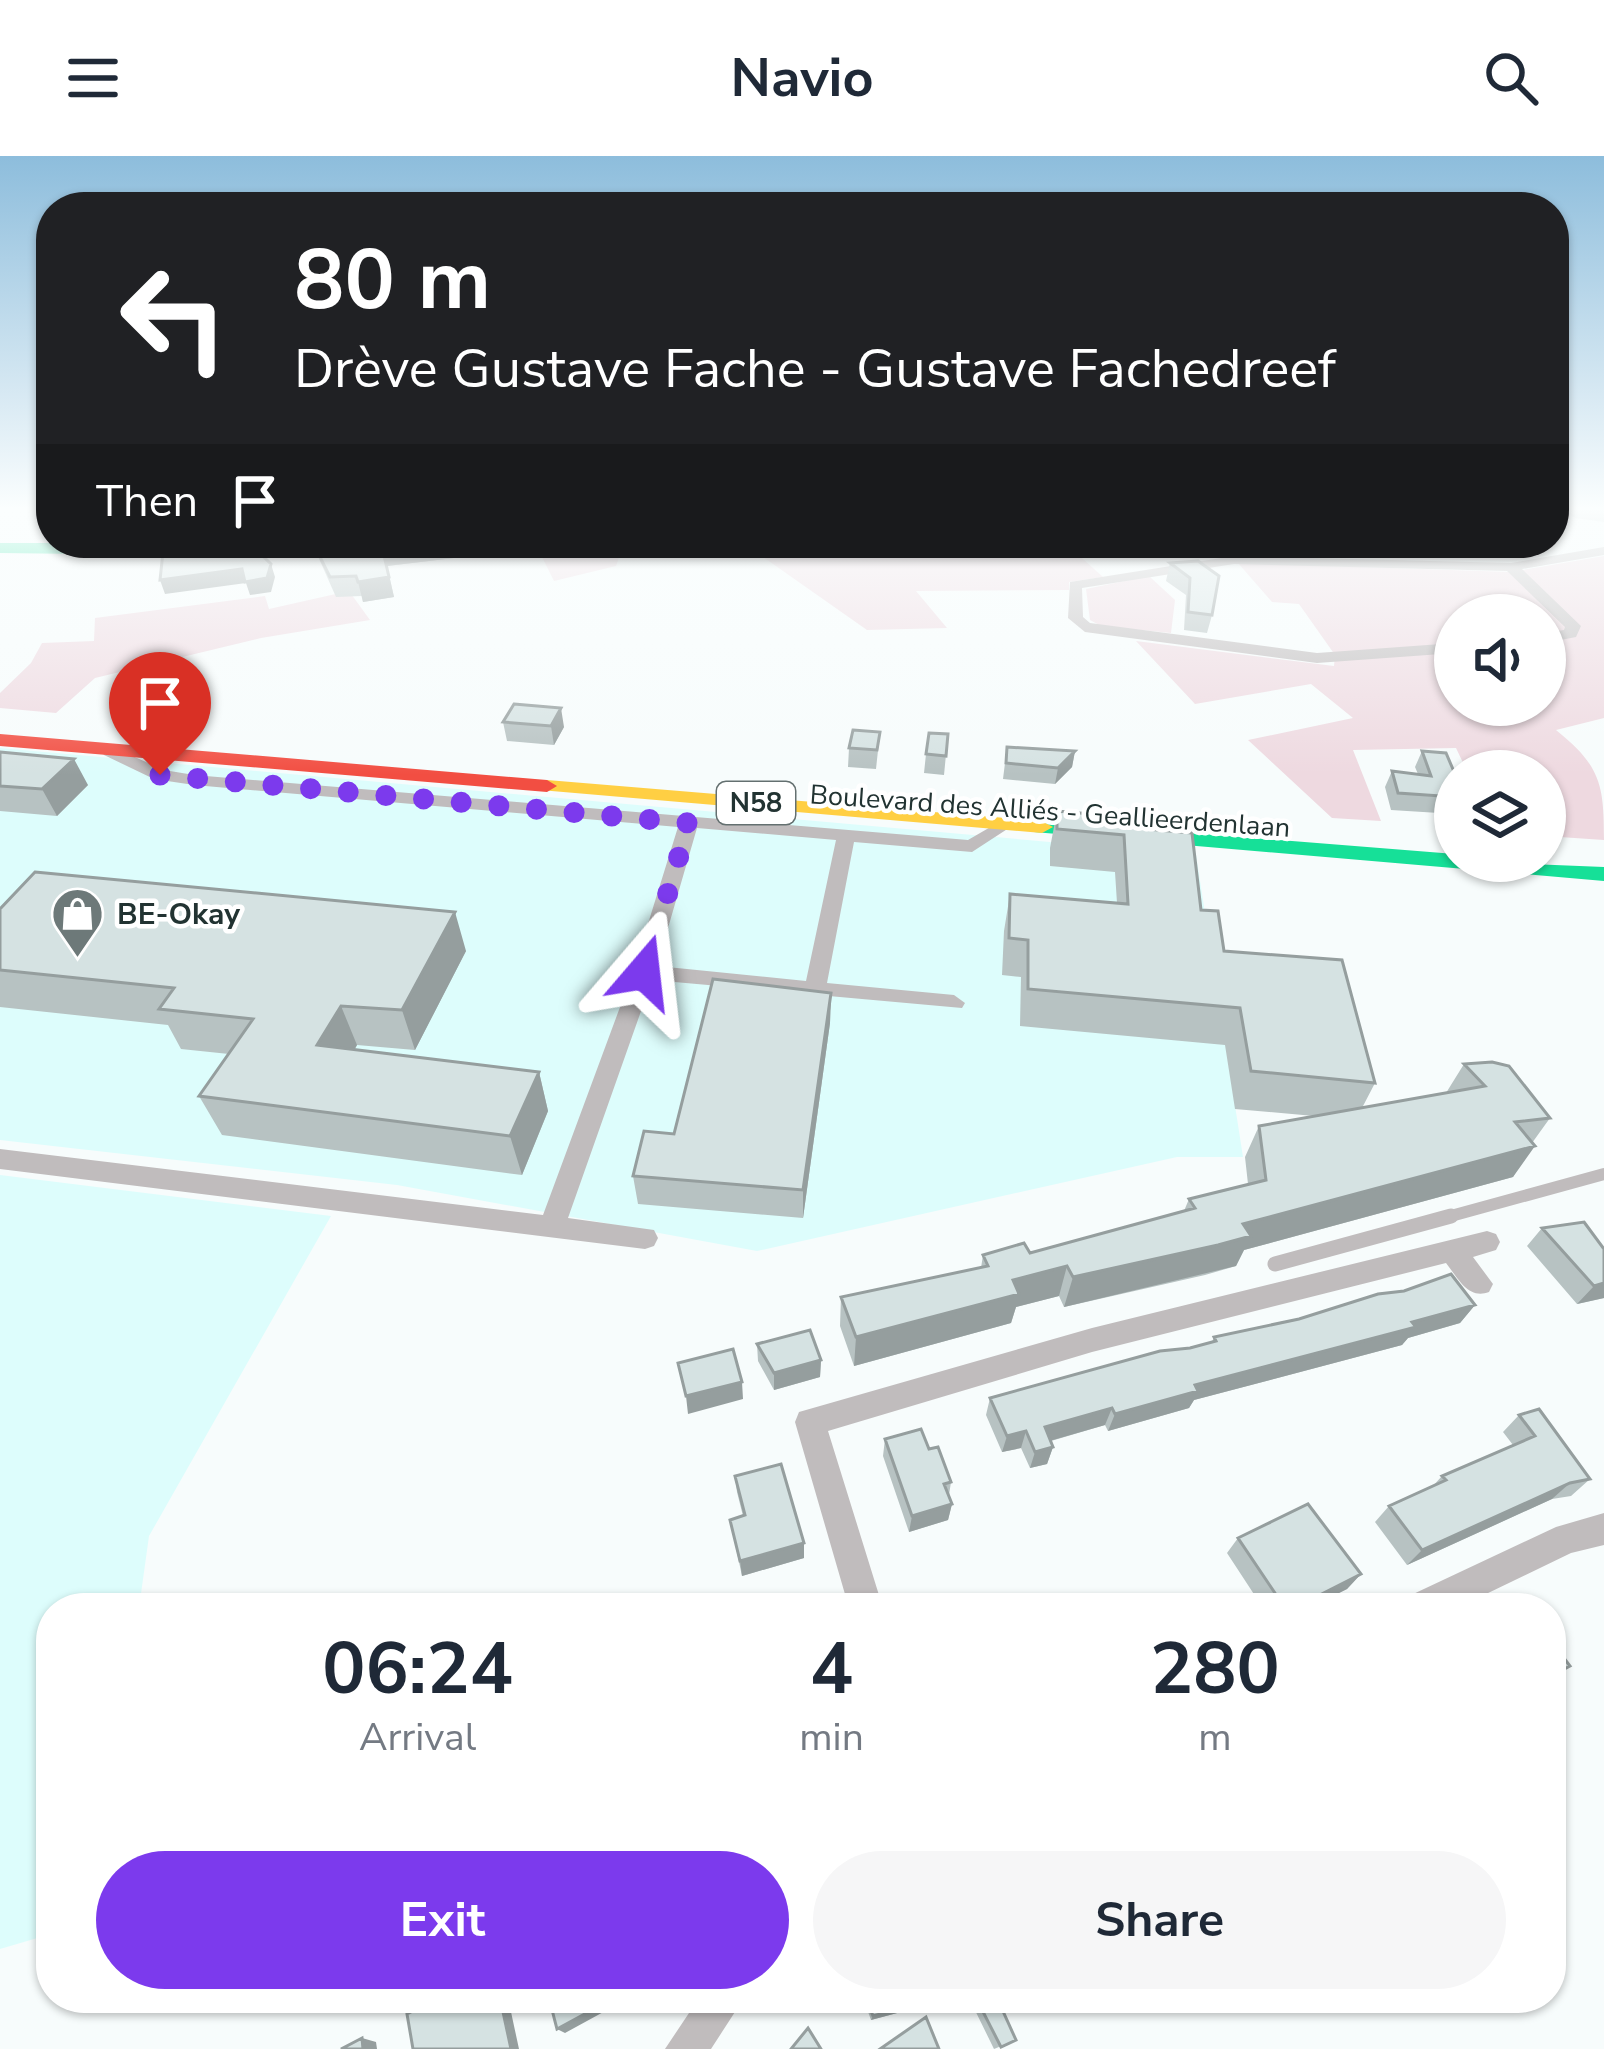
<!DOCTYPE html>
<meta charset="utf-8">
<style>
body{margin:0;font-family:"Nunito Sans",sans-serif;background:#f6f6f7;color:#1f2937;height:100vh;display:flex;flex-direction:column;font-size:45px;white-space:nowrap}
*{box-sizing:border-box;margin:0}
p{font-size:39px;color:#747a83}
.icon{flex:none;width:66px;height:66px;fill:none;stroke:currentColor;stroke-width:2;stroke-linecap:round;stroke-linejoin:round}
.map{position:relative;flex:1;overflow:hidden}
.details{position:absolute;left:36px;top:1437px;width:1530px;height:420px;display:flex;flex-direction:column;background:#fff;border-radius:48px;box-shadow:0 3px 9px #0004}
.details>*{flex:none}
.banner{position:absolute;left:36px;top:36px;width:1533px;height:366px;border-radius:48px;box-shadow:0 3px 9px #0004;background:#202124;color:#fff;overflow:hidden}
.fabs{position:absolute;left:1434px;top:438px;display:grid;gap:24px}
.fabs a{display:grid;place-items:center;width:132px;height:132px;border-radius:50%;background:#fff;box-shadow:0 3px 9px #0004;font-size:60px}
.pin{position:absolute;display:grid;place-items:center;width:102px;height:102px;color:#fff;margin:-123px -51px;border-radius:50% 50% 50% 0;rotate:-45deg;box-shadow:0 0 12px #0007}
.pin .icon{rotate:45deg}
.me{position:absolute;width:132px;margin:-66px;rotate:17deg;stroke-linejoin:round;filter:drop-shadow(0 0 9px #0008)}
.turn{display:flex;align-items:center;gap:42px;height:252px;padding:0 60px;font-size:54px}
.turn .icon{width:156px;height:156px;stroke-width:2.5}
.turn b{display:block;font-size:84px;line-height:102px}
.then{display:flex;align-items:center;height:114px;padding:0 60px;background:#0003;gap:24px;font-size:45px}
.eta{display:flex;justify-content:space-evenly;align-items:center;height:204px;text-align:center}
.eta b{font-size:72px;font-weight:700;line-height:84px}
.button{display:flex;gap:24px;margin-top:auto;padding:24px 60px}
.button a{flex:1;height:138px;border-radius:72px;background:#7c3aed;color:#fff;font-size:48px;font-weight:700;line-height:138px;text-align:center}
.button a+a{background:#f6f6f7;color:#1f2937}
header{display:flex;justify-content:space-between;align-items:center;height:156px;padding:0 60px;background:#fff;font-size:54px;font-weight:700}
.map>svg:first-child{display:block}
</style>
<header><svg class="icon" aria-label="menu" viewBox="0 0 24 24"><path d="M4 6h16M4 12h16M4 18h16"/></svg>Navio<svg class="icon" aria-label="search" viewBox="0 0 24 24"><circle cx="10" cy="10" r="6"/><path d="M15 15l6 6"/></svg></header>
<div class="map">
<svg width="1604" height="1893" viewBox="0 0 1604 1893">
<rect width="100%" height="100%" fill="#f7fcfc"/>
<!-- built -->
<path fill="#ddfdfc" d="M0,592L1196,699L1243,1001H1177L757,1095L397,1029L0,984Z
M0,1019L331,1060L149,1380L139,1452H51V1778L0,1793Z"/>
<!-- green -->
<path fill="#eed9e0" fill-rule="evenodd" d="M563,387H614L621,396L616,410L554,425L537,391Z
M743,387H1104L1073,394L1103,421L1069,426V434L916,435L947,472L867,474Z
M1604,400V562L1556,574C1601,610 1604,629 1604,684L1545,680V615H1467L1456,592L1353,594L1381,665L1332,662L1248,584L1353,562L1311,528L1195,548L1136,485L1334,510L1335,499L1299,448L1272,446L1238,407L1511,416ZM1455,459H1545V549H1455Z
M1149,420L1175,444L1171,477L1101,470L1090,464L1086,433Z
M349,435L370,464L261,482L95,522L56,557L0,552V537L31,507L42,487L94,485L95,462L265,440L269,453Z"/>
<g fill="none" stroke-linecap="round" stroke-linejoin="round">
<!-- lane-far2 -->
<path stroke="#c0bcbd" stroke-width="9" d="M1146,661L1148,679"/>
<!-- lane-far1 -->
<path stroke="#c0bcbd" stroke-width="12" d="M1440,1063L1604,1018"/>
<!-- lane -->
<path stroke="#c0bcbd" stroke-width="15" d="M1275,1108L1451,1060"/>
<!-- street -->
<path fill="#c0bcbd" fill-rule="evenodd" d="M1604,391V399L1522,413L1581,470L1576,481L1545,487V477L1564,474L1565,471L1507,415L1234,408L1082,432L1083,461L1090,467L1317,497L1455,487V497L1317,507L1085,476L1068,462L1070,426L1234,400L1511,407Z
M110,590L164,614L194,619L968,684L1006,662L1015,668L972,696L854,686L827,827L954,839L965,847L962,852L652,824L568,1062L654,1074L658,1082L654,1090L645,1093L0,1013V993L543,1059L633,816L678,671L194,629L154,623L104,599L101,595ZM697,672L836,684L806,825L657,810Z
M1487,1075L1496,1078L1500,1086L1496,1094L1473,1101L1493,1128L1489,1136C1468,1144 1458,1122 1446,1107L1092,1196L828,1275L883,1452H849L795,1266L799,1256L1092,1172Z
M1604,1357V1389L1571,1397L1457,1452H1404L1409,1440L1556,1371Z
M699,1842H744L711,1893H665Z"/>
<!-- fast -->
<path fill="#16e098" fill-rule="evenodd" d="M0,387H322L314,392L163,399L0,397Z
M1042,665L1455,698V705L1604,711V725L1034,676L1031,671Z"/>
<!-- slow -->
<path fill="#ffcf43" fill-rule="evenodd" d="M547,624L1042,665L1053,671L1042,677L540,634V626Z"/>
<!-- jam -->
<path fill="#f24e42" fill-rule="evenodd" d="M0,578L547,624L557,630L547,636L0,590Z"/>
</g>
<!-- wall -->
<path fill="#b7c2c2" d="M1564,354H1604V366L1575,362Z
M312,387H511L512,392L479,399L387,410L394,441L363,446L362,440L336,441Z
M1198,405L1212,459L1207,477L1184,474L1186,439L1166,425L1170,407Z
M503,566L564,571L554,589L507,585Z
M880,576L876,613L848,611L849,592Z
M948,578L944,619L924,617L926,598Z
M1007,591L1075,595L1072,611L1055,628L1003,623Z
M1422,595L1455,618V658L1391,654L1385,631L1392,615L1418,618L1415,611Z
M0,596L88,629L57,660L0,655Z
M1057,655L1137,672L1201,754L1224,795L1375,927L1362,952L1446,937L1464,908L1550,962L1532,987L1513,1021L1244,1094L1236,1110L1205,1119L1064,1151L1059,1140L1016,1151L1011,1167L854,1210L840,1170L841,1141L981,1112L983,1099L1030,1097L1184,1055L1189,1043L1248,1028L1245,1001L1259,970L1314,960L1235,953L1225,889L1020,870L1021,821L1002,819L1004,775L1010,738L1117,747L1115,716L1050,710V692Z
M0,753L466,795L415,894L357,889L355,893L539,916L548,955L522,1019L222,979L199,940L229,898L181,893L168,869L0,851Z
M831,837L830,867L803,1062L638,1048L633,1020L674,978Z
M1542,1072L1604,1142L1577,1148L1527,1090Z
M1475,1149L1460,1167L1408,1182L1402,1189L1194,1244L1189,1252L1108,1275L1105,1269L1051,1285L1053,1291L1047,1308L1030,1312L1021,1292L1002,1296L986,1259L990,1242L1190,1192L1212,1186L1214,1181Z
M757,1188L821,1204L820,1221L774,1234L758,1205Z
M1519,1259L1590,1323L1571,1340L1552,1343L1407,1409L1375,1366L1389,1350L1432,1331L1442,1320L1513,1289L1503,1276Z
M885,1283L929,1293L951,1326L949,1339L952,1348L948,1364L909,1376L883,1300Z
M735,1320L804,1402L742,1420L730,1364L743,1360L737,1336Z
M1238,1382L1361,1418L1347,1433L1309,1452H1263L1227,1397Z
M863,1842H953L871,1864Z
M969,1842H997L1016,1884L994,1893Z"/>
<!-- shaded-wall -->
<path fill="#959e9e" d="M415,387H511L512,392L479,399L387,410L394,441L363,446L358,426L382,391Z
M271,408L275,421L271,436L250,439L246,427L165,438L160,424Z
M561,552L564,571L554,589L551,570Z
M1075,595L1072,611L1055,628L1058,612Z
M74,603L88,629L57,660L42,633Z
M455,756L466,795L415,894L402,854Z
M831,837L830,867L803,1062V1034Z
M341,850L357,889L334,928L317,889Z
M539,916L548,955L522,1019L510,980Z
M1535,990L1513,1021L1244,1094L1236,1110L1064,1151L1073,1121L1243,1068Z
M1067,1110L1059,1140L1016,1151L1011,1167L854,1210L856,1181L1013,1124Z
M1604,1127V1142L1577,1148L1594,1130Z
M1475,1149L1460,1167L1408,1182L1402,1189L1194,1244L1189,1252L1108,1275L1115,1258L1195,1229Z
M821,1204L820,1221L774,1234V1217Z
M742,1226L743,1243L688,1258L686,1240Z
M1112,1252L1105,1269L1039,1288L1045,1271Z
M1026,1275L1021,1292L1002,1296L1007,1280Z
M1053,1291L1047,1308L1030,1312L1035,1296Z
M1570,1327L1552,1343L1407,1409L1422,1394Z
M952,1348L948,1364L909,1376L912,1360Z
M804,1387V1402L742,1420L740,1405Z
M1361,1418L1347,1433L1309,1452H1294Z
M500,1842H508L519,1893H511Z
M614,1842H629L565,1877L557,1873Z
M939,1842H953L871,1864L873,1860Z
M362,1882L376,1886L377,1893H363Z"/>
<!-- building -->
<path fill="#d5e2e2" stroke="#959e9e" stroke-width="3" d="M313,387H415L382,391L389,421L358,426L356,420L330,421Z
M181,390L179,395L252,390L271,408L267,422L245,426L242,413L160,424L163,396L168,395L165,391Z
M1198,405L1219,420L1212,459L1188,456L1190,422L1170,407Z
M514,548L561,552L551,570L503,566Z
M853,574L880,576L877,594L849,592Z
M929,577L948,578L946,600L926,598Z
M1007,591L1075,595L1058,612L1006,607Z
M1422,595L1446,597L1455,618V641L1398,637L1392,615L1431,620Z
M0,596L74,603L42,633L0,630Z
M1057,655L1136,662L1137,672L1192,677L1201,754L1218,755L1224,795L1342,804L1375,927L1251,915L1240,852L1028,833V784L1009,782L1010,738L1128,748L1124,679L1057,673Z
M35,716L455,756L402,854L341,850L317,889L539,916L510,980L199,940L253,863L159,853L174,832L0,814V753Z
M713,823L831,837L803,1034L633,1020L644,975L674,978Z
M1492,906L1509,910L1550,962L1515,966L1535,990L1243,1068L1251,1080L1218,1089L1073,1121L1067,1110L1013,1124L1019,1138L856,1181L841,1141L988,1110L983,1099L1024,1087L1030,1097L1195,1052L1189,1043L1266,1024L1259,970L1485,930L1464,908Z
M1584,1066L1604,1093V1127L1594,1130L1542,1072Z
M1451,1118L1475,1149L1412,1166L1416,1171L1195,1229L1198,1235L1115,1258L1112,1252L1045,1271L1053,1291L1035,1296L1026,1275L1007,1280L990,1242L1160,1195L1190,1192L1216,1185L1214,1181L1299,1163L1378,1138L1404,1135Z
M810,1174L821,1204L774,1217L757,1188Z
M733,1193L742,1226L686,1240L678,1207Z
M1539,1253L1590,1323L1570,1327L1422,1394L1389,1350L1446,1324L1442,1320L1535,1280L1519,1259Z
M921,1273L929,1293L938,1291L951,1326L944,1328L952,1348L912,1360L885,1283Z
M781,1308L804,1387L740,1405L730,1364L745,1359L735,1320Z
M1308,1348L1361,1418L1294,1452H1285L1238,1382Z
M1551,1485L1570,1510L1551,1520Z
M438,1842H500L511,1893H413L407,1858Z
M549,1842H614L557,1873Z
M866,1842H939L873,1860Z
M976,1842H997L1016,1884L1001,1891Z
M926,1861L939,1893H880Z
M808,1872L821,1893H791Z
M362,1882L363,1893H341Z"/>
<!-- sky -->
<linearGradient id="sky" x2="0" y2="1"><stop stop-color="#8dbddc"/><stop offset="0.57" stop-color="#fbfefe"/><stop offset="1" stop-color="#fbfefe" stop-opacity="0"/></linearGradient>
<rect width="1604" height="619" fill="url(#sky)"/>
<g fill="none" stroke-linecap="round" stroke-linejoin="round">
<!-- route -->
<path stroke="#7c3aed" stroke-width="21" stroke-dasharray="0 37.8" d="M160,619L689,667L644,816"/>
</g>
<!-- icons -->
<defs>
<symbol id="shop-pin" viewBox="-11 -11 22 30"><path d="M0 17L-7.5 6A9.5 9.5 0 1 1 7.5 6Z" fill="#6d7979" stroke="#fff"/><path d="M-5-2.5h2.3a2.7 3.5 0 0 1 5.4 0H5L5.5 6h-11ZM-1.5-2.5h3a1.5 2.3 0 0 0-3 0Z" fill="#fff"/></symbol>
</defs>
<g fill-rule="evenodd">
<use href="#shop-pin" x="48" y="728" width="59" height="81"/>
</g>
<g text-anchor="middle" stroke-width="9" stroke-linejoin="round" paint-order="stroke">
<!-- shield labels -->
<rect fill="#fff" stroke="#647070" stroke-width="3" x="717" y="626" width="78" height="42" rx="9"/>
<g font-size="27" font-weight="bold" fill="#223332">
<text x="756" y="656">N58</text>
</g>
<!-- far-street labels -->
<g font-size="27" fill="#223332" stroke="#fff">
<text transform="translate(1050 655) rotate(4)" y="9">Boulevard des Alliés - Geallieerdenlaan</text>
</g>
<!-- poi labels -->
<g font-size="30" font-weight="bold" fill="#223332" stroke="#fff" text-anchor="start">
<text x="117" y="768">BE-Okay</text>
</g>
</g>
</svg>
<div class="fabs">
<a><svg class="icon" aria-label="sound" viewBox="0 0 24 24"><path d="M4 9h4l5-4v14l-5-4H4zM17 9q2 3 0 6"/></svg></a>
<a><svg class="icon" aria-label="layers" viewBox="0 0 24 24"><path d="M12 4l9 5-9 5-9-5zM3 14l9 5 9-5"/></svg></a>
</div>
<div class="pin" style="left:160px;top:619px;background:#d93025"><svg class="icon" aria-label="arrive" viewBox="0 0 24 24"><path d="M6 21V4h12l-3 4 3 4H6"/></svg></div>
<svg class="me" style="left:644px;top:816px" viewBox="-20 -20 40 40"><path d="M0-17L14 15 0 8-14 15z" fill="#7c3aed" stroke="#fff" stroke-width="4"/></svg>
<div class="banner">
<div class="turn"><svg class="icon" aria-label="left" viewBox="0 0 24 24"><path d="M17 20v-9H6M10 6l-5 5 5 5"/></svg><div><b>80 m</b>Drève Gustave Fache - Gustave Fachedreef</div></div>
<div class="then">Then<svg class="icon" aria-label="arrive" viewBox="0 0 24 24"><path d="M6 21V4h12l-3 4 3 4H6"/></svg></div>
</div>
<section class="details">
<div class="eta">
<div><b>06:24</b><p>Arrival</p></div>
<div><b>4</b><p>min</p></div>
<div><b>280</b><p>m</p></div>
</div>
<div class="button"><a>Exit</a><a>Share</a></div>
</section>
</div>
